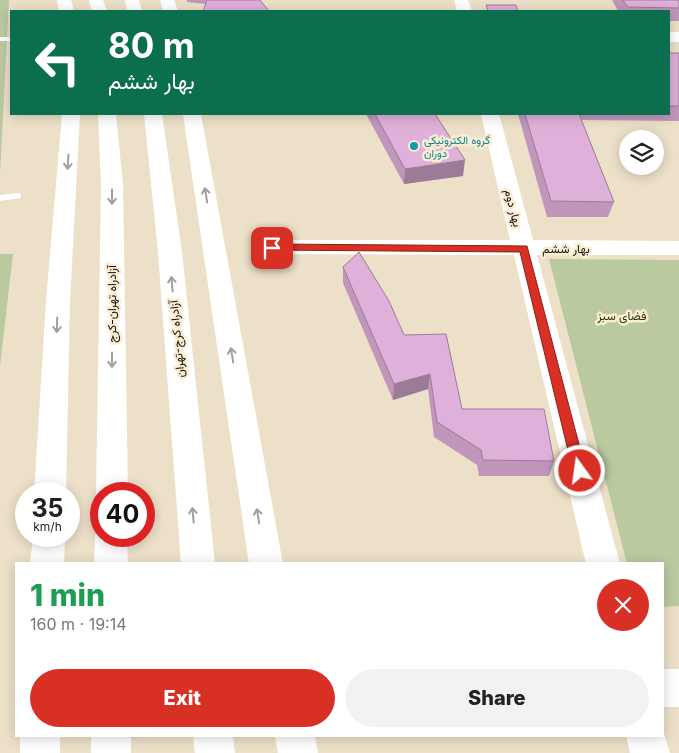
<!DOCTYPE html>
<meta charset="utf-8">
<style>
body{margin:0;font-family:Inter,Vazirmatn,sans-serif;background:#f2f2f2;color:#222;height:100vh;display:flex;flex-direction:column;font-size:19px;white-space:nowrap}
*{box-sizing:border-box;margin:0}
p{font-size:16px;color:#767676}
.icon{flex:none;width:28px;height:28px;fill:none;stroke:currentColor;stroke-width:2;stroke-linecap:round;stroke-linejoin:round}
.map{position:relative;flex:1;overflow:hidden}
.side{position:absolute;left:15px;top:562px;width:649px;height:175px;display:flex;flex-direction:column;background:#fff;border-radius:0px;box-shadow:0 2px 12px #0003}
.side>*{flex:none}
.guide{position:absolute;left:10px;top:10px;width:660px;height:105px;border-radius:0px;box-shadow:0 2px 12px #0003;background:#0b6e4f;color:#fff;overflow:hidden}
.tools{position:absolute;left:619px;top:130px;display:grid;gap:10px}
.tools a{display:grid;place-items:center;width:45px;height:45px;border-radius:50%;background:#fff;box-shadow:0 2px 12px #0003;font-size:25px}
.speed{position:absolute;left:15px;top:482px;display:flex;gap:10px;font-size:25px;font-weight:700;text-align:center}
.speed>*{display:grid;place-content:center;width:65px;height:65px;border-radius:50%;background:#fff;box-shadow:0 2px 12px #0003;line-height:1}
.speed small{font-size:12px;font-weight:400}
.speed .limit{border:8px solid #d22;background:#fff;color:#111}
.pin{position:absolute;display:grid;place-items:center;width:42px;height:42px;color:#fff;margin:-21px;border-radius:10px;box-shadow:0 2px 8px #0006}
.me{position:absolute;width:55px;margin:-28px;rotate:346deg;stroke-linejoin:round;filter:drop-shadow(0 0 4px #0008)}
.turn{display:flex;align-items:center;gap:18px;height:105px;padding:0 15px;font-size:22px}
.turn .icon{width:65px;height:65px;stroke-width:2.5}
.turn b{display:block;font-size:35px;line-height:42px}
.round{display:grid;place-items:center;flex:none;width:52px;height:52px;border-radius:26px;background:#f2f2f2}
.overview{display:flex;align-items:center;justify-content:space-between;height:85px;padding:0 15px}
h1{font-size:30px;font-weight:800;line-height:38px;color:#1e9e55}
.cta{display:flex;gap:10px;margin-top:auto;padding:10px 15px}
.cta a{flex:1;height:58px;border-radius:30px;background:#d93025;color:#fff;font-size:20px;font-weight:800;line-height:58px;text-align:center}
.cta a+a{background:#f2f2f2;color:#222}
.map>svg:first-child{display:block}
</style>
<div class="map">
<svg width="679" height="753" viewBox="0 0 679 753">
<rect width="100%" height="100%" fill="#ede0c9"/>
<!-- green -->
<path fill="#bbc9a0" d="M0,0H9L0,174Z
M0,254H13L0,366Z
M549,259L679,260V606L663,607L662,564H627Z"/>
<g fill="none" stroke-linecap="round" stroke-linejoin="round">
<!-- service -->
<path fill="#fff" fill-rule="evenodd" d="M0,37H11V41H0Z
M18,193L21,194V198L0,201V195Z"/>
<!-- tertiary -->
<path fill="#fff" fill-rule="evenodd" d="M454,0H468L472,11H457Z
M669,32H679V42H669Z
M481,114H499L533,240L679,241V255H537L620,564H586L514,255L272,254L264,252L260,247L264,242L272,240H510Z
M662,669H679V707H662Z
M662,728L670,753H630L626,736H662Z"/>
<!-- motorway -->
<path fill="#fff" fill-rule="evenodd" d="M57,0H71L74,11H59Z
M89,0H103L107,11H92Z
M125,0H139L142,11H127Z
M160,0H174L178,11H163Z
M62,114H80L70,301L66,494H34L46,301Z
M98,114H116L123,185L128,494H101V504L96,494L101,185Z
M144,114H162L182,252L215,564H181L158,252Z
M183,114H201L283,564H249Z
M101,525V536H127L128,564H94L95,536Z
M33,536H65L64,564H30Z
M20,736H60V753H20Z
M91,736H131V753H91Z
M193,736H233L235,753H195Z
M275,736H315L318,753H278Z"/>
</g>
<!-- wall -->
<path fill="#c097bb" d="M187,0H260L206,4L187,2Z
M612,0H679V21H669V11H618Z
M669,53H679V121L581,120L614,202L608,217H547L518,114H669Z
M366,114H444L435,115L463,176L404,184Z
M343,267L404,335L462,409L554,461L549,476H479L477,465L434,437L428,389L393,400L343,283Z"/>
<!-- shaded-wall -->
<path fill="#9c7b98" d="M465,160L463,176L404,184L405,169Z
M430,374L428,389L393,400L394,384Z"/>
<!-- building -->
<path fill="#dfb0d9" stroke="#9c7b98" d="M207,0H260L269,11H203Z
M623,0H679V8L628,7Z
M486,5H516L518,11H488Z
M669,53H679V106H669Z
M375,114H435L465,160L405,169Z
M525,114H579L614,202L551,201Z
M359,252L389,301L404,335L446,334L462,409H544L554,461L483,460L481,450L437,422L430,374L394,384L343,267Z"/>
<!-- one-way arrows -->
<defs><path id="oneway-shaft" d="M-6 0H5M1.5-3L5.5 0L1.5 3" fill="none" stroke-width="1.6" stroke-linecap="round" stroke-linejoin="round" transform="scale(1.25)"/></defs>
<g stroke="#a19f9c">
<use href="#oneway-shaft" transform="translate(68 162) rotate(94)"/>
<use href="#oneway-shaft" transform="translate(206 195) rotate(-99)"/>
<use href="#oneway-shaft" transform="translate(112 197) rotate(90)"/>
<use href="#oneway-shaft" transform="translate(172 284) rotate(-95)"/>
<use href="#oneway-shaft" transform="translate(57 325) rotate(92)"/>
<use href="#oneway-shaft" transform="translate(232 355) rotate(-99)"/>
<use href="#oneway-shaft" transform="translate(112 360) rotate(90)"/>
<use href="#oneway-shaft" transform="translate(193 515) rotate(-95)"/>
<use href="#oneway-shaft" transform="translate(258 516) rotate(-99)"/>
</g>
<!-- route -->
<path fill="#d93025" stroke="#8d1f18" d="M272,244L527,246L586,471L584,475L580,476L575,475L573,471L520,252L269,250L267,248Z"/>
<!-- markers -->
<circle fill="#0f9aa8" stroke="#faedd6" stroke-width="2" cx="414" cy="146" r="5"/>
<g text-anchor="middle" stroke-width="5" stroke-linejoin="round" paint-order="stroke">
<!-- far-culture labels -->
<g font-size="11" fill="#0d838f" stroke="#faedd6" text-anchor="start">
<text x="424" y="144">گروه الکترونیکی<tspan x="424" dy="13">دوران</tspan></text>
</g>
<!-- street labels -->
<g font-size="12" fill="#151008" stroke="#faedd6">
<text transform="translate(513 208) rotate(76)" y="4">بهار دوم</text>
<text x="566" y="253">بهار ششم</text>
<text transform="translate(112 304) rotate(-90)" y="4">آزادراه تهران-کرج</text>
<text transform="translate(177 339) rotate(-95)" y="4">آزادراه کرج-تهران</text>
</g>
<!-- park labels -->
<g font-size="12" fill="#2c370e" stroke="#faedd6">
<text x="622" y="320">فضای سبز</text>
</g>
</g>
</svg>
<div class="tools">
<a><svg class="icon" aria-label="layers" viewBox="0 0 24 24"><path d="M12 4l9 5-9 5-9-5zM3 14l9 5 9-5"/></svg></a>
</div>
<div class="speed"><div>35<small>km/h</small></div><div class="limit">40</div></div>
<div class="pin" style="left:272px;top:248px;background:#d93025"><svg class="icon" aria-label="arrive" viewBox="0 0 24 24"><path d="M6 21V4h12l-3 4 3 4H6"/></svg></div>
<svg class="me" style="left:580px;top:471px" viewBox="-20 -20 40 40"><circle r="17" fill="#d93025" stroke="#fff" stroke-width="3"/><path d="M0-11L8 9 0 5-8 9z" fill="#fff"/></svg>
<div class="guide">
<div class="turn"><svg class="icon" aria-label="left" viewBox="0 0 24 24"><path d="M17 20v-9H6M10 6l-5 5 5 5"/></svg><div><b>80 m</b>بهار ششم</div></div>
</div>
<section class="side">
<div class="overview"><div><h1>1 min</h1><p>160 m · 19:14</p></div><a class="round" style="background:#d93025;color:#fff"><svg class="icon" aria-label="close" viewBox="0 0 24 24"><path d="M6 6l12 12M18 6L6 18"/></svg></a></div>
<div class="cta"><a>Exit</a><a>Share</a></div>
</section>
</div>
